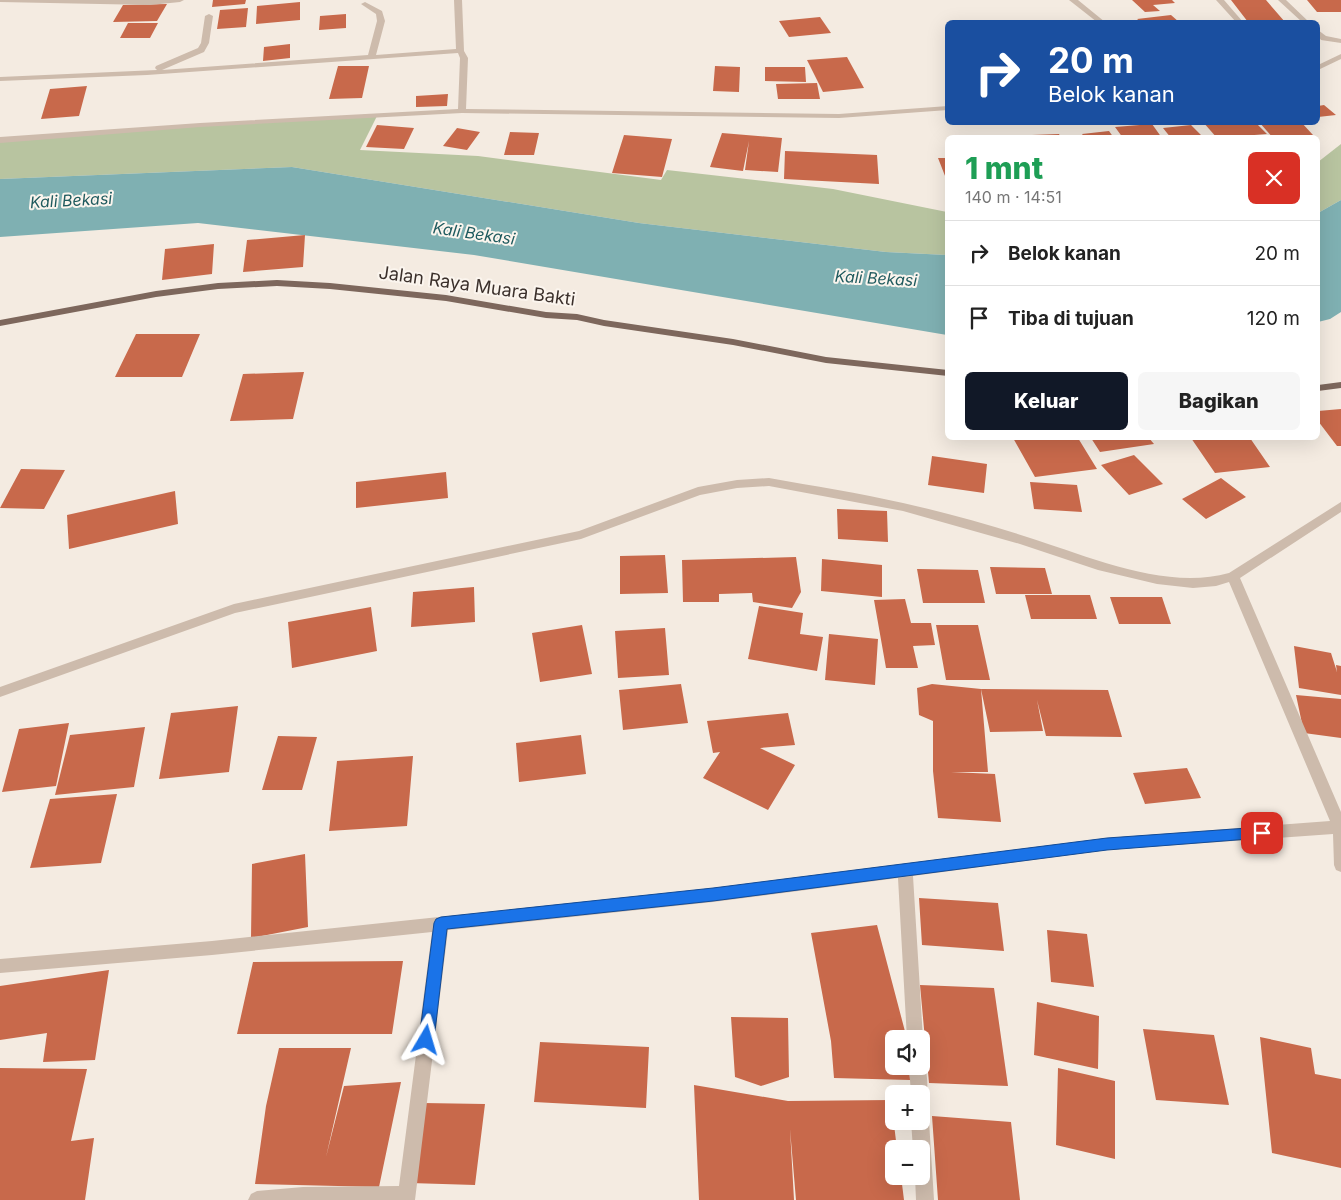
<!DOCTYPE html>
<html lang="id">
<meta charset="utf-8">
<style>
body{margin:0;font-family:Inter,sans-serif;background:#f6f6f6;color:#222;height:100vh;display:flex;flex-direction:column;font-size:19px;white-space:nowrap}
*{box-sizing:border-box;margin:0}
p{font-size:16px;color:#767676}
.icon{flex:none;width:28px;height:28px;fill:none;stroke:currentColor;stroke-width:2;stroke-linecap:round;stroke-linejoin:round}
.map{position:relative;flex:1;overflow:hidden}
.details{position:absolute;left:945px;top:135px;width:375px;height:305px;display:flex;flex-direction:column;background:#fff;border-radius:8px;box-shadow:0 5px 20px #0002}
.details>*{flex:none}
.hud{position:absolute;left:945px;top:20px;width:375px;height:105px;border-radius:8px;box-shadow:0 5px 20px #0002;background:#1a4fa0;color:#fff;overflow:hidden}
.controls{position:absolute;left:885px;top:1030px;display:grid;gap:10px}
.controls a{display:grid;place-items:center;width:45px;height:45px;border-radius:8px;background:#fff;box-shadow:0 5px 20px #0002;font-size:25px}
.pin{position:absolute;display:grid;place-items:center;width:42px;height:42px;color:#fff;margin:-21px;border-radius:10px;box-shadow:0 2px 8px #0006}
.me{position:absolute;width:55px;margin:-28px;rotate:7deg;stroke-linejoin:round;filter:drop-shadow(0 0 4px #0008)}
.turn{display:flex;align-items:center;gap:18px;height:105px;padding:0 20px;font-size:22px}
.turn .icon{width:65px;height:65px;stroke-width:2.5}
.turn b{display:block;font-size:35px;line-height:42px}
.round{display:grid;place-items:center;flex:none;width:52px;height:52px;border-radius:8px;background:#f6f6f6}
.overview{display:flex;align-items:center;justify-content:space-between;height:85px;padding:0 20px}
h1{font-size:30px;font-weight:800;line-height:38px;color:#1e9e55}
.primary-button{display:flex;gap:10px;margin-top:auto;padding:10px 20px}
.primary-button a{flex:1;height:58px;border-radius:8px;background:#111827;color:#fff;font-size:20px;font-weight:800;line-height:58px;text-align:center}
.primary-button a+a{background:#f6f6f6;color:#222}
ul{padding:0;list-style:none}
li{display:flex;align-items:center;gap:15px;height:65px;padding:0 20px;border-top:1px solid #e0e0e0}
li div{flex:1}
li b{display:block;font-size:19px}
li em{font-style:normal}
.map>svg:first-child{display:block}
</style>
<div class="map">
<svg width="1341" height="1200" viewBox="0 0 1341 1200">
<rect width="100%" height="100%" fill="#f4ebe1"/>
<!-- green -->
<path fill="#b8c4a0" d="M377,116L360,150L478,156L661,180L667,170L833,189L947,212V255L886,252L639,223L292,167L0,179V140L200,125Z
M1341,144V200L1318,213V162Z"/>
<!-- water -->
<path fill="#7fb0b2" d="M292,167L639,223L886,252L947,255V335L474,255L198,223L0,237V179Z
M1341,200V312L1330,319L1318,322V213Z"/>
<!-- building -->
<path fill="#c8694b" d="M213,0H246L245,4L212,7Z
M1132,0H1172L1175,3L1153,5L1160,11L1145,12Z
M1231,0H1266L1285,22H1248Z
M1307,0H1341V12H1317Z
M300,2V20L256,24L257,6Z
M167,4L157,21L113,22L123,5Z
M248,8L246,27L217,29L220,10Z
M346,14V28L319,30L320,16Z
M1171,15L1179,22H1141L1137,19Z
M820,17L831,33L789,37L779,21Z
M128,23H158L150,38H120Z
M290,44V58L263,61L264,47Z
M847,57L864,88L823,92L807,60Z
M338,66H369L362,98L329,99Z
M715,66L740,67L739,92L713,91Z
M765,67H805L806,82L765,81Z
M817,83L820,99H778L776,84Z
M87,86L79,116L41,119L50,89Z
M448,94L447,106L416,107V96Z
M1324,105L1336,115L1318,117V106Z
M1203,122H1255L1267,134L1217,138Z
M1259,122H1301L1313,135L1273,138Z
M1152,124L1162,138H1123L1115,127Z
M377,125L414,128L404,149L366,147Z
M1191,125L1204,138H1171L1163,128Z
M457,128L480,132L467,150L443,146Z
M1109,131L1114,138H1085L1082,134Z
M510,132L539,133L534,155H504Z
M722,133L782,138L778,172L745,170L749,141L743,171L710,167Z
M1059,134L1061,138H1034L1032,135Z
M624,135L672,139L662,177L612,173Z
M1009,135L1011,138H984V136Z
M785,151L877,155L879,184L784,179Z
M938,158H948V181H947Z
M305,235L303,267L243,272L247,240Z
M214,244L212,274L162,280L165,249Z
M136,334H200L182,377H115Z
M304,372L293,419L230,421L243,374Z
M1341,409V446H1337L1318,421V411Z
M1013,438H1078L1097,469L1035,477Z
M1091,438H1149L1154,444L1100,452Z
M1191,438H1250L1270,467L1215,473Z
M1134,455L1163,484L1129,495L1101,465Z
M932,456L987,464L984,493L928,485Z
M21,469L65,470L44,509L0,508Z
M446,472L448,498L356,508V482Z
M1221,478L1246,497L1206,519L1182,499Z
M1030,482L1077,485L1082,512L1034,509Z
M175,491L178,524L69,549L67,515Z
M837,509L887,511L888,542L838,539Z
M665,555L668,593L620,594V556Z
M796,557L801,592L792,608L753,602L752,593L719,594V602H683L682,560Z
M822,559L882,565V597L821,591Z
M990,567L1045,568L1052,594H996Z
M917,569L978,570L985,603H923Z
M474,587L475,622L411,627L413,592Z
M1025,595H1090L1097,619H1031Z
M1110,597H1162L1171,624H1119Z
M905,599L911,623H931L935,645L913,646L918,668H886L874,600Z
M759,606L803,613L800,634L823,637L817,671L748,659Z
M371,607L377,651L292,668L288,622Z
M582,625L592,674L540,682L532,633Z
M936,625H978L990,680H946Z
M665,628L669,675L618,678L615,631Z
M829,634L878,639L875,685L825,680Z
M1294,646L1331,653L1337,672L1336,665L1341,666V695L1299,688Z
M681,684L688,723L623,730L619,690Z
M932,684L981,689L988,772H951L995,774L1001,822L938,818L933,771V721L919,715L917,688Z
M981,689L1108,690L1122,737L1046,736L1037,700L1043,731L990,732Z
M1296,695L1341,699V738L1304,733Z
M238,706L229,772L159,779L171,713Z
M788,713L795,745L760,748L795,765L768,810L703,778L720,752L713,753L707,721Z
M69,723L56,786L2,792L19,729Z
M145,727L134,787L55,795L70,735Z
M581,735L586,774L519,782L516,743Z
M278,736L317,737L302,790H262Z
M413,756L407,826L329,831L337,761Z
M1187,768L1201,798L1145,804L1133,773Z
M117,794L101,863L30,868L50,799Z
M305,854L308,927L251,938L252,864Z
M919,898L998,903L1004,951L922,945Z
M877,925L907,1039H894V1066H909L910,1080L834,1078L831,1041L811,933Z
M1047,930L1087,934L1094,987L1051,982Z
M403,961L392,1034H237L253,962Z
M109,970L95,1060L43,1062L47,1033L0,1040V986Z
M920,985L994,988L1008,1086L929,1083Z
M1037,1002L1099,1016L1098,1069L1034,1055Z
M731,1017L788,1018L789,1077L761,1086L735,1077Z
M1143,1029L1214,1035L1229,1105L1156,1100Z
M1260,1037L1311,1048L1315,1074L1341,1079V1168L1272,1153Z
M540,1042L649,1047L646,1108L534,1102Z
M279,1048H351L326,1157L344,1086L401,1082L379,1187L255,1184L266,1106Z
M0,1068L87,1069L71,1141L94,1138L85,1200H0Z
M1058,1068L1115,1081V1159L1056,1145Z
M694,1085L788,1101L891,1100L897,1149H894V1176H901L904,1200H796L790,1129L794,1200H699Z
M423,1103L485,1104L475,1185L410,1183Z
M932,1116L1011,1122L1020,1200H938Z"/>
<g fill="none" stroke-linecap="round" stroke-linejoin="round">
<!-- street -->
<path fill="#cdbbac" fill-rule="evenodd" d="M0,0H184L180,2L150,5L0,2Z
M454,0H462L464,51L468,58L466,109L839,114L948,106V110L839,118L462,113L200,127L0,143V137L200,123L458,109L460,58L458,53L147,75L0,81V77L157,70L155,68L156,66L198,48L201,43L205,16L209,14L213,16L209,43L204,52L162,70L368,55L377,21L376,14L361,4L365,2L382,11L385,21L376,55L456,49Z
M1069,0H1078L1105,22H1097Z
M1216,0H1224L1243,22H1236Z
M1278,0H1286L1309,22H1302Z
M1318,30L1326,36L1341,39V43L1321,40L1318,36Z
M1341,54V59L1318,70V65Z
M769,478C814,486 859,493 903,503C944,512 987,524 1027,537C1088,556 1165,591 1229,573L1341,502V512L1240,578L1341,812V872L1336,870L1334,865L1333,834L1107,850L913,876L923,1039L921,1044V1039H907L898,878L713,902L448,930L415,1200H248L251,1194L257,1191L303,1187L399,1186L432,932L212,955L0,973V959L212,941L713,888L1107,838L1330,821L1229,582L1216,586L1193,588L1157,584L1098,570L1020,544L903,511L769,486L737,488L700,495L581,539L235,613L0,697V687L234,604L579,531L698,487L737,480Z
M921,1059C928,1068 929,1090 925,1100L921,1101V1094H911L909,1066H921Z
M921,1113L926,1115L929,1121L934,1200H916L915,1176H921V1149H913L911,1121H921Z"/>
<!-- primary -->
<path fill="#7d675c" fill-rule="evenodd" d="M277,280L330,283L446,295L546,312L577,314L604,320L733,339L826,357L948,370V376L826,363L733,345L604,326L577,320L546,318L446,301L330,289L277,286L218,289L156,297L0,326V320L156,291L218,283Z
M1341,382V388L1318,391V385Z"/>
</g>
<!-- route -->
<path fill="#1a73e8" stroke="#114b97" d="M1262,827L1267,829L1269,833L1267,837L1262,838L1107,850L713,901L447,929L434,1040L432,1045L426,1047L421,1045L419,1040L434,923L436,919L441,917L713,888L1107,838Z"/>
<g text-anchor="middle" stroke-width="4" stroke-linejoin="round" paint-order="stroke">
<!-- far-water labels -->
<g font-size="16" font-style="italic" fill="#1f5a5e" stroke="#fbf5ee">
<text transform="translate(71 200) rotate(-3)" y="6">Kali Bekasi</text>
<text transform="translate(474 233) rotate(8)" y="6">Kali Bekasi</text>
<text transform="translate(876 278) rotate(3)" y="6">Kali Bekasi</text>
</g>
<!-- street labels -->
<g font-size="18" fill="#3b302b" stroke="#fbf5ee">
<text transform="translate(477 286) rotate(8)" y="6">Jalan Raya Muara Bakti</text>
</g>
</g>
</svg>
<div class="controls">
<a><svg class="icon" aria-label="sound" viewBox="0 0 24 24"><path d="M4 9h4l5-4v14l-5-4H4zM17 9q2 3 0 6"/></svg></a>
<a>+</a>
<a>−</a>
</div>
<div class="pin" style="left:1262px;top:833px;background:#d93025"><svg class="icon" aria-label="arrive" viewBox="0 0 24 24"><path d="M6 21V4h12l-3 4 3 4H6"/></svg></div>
<svg class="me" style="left:426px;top:1040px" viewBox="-20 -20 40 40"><path d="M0-17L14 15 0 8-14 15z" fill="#1a73e8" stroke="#fff" stroke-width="4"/></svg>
<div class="hud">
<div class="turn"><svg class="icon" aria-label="right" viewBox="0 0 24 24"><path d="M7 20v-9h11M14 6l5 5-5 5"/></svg><div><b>20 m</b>Belok kanan</div></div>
</div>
<section class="details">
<div class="overview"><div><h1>1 mnt</h1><p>140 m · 14:51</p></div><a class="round" style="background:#d93025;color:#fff"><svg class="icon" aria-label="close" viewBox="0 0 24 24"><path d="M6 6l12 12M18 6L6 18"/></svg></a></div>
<ul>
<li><svg class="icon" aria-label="right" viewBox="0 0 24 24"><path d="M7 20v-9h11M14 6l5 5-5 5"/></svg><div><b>Belok kanan</b></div><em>20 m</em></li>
<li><svg class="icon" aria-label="arrive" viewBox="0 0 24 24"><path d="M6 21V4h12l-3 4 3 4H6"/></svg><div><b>Tiba di tujuan</b></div><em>120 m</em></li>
</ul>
<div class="primary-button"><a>Keluar</a><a>Bagikan</a></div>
</section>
</div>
